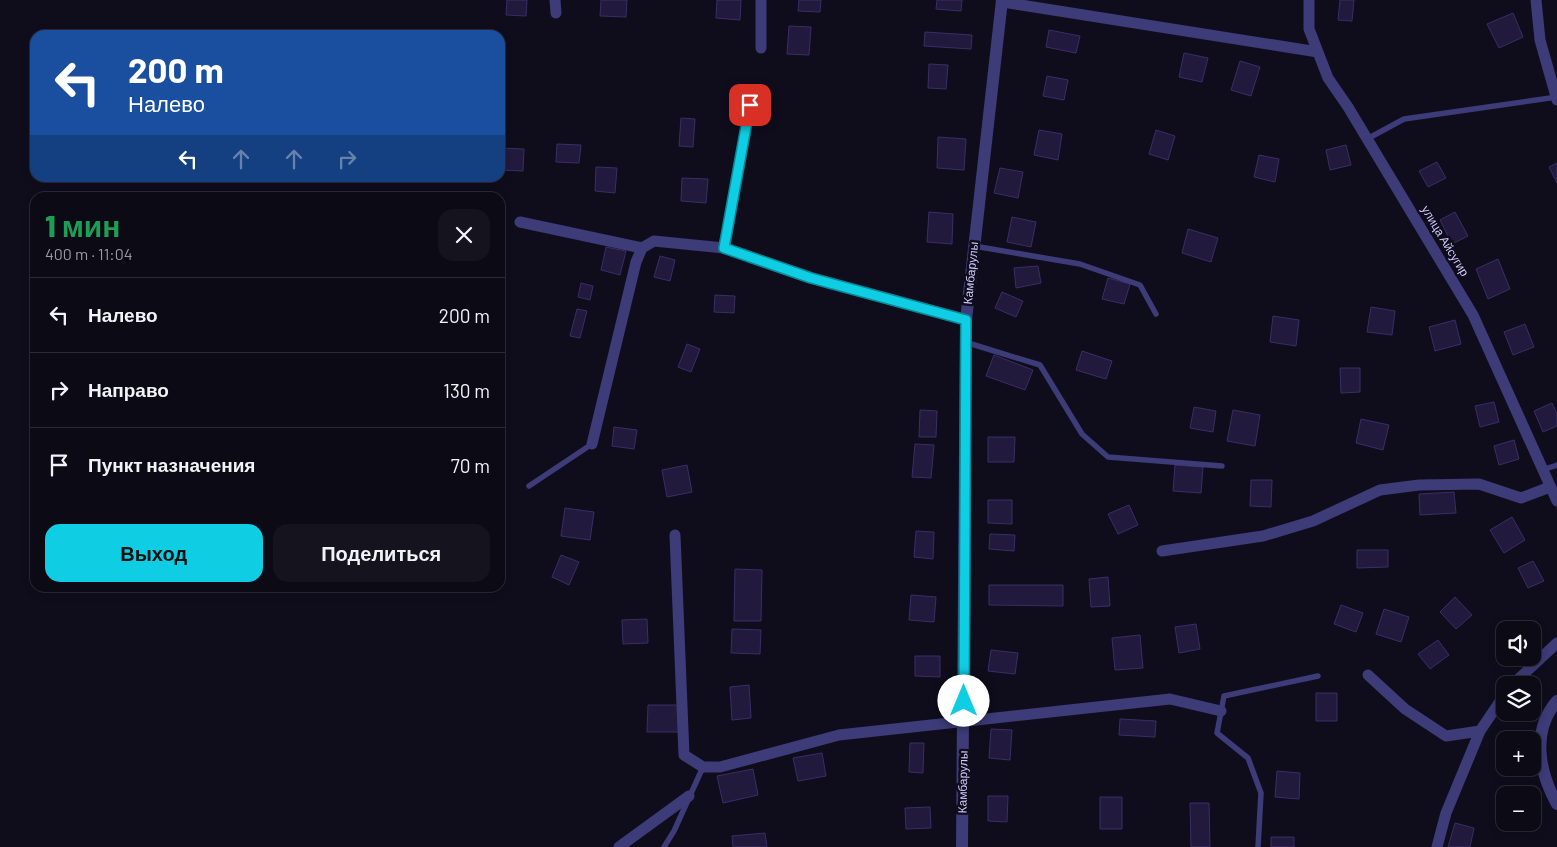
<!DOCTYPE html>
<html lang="ru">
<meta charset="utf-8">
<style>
body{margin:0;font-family:Barlow,sans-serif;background:#14131e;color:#f1f3f6;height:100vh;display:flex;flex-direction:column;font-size:19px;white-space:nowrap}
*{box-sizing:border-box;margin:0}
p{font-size:16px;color:#9a9aa0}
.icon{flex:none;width:28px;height:28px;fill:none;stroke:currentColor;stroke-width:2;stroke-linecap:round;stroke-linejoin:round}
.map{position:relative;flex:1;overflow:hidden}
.side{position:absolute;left:30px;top:192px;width:475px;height:400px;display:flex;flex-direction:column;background:#0b0a15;border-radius:15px;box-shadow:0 2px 8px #0003,0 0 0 1px #2b2b34}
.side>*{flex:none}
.top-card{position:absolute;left:30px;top:30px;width:475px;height:152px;border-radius:15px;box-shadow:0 2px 8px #0003,0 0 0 1px #2b2b34;background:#1a4fa0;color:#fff;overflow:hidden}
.tools{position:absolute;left:1496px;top:621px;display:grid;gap:10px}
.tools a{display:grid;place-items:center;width:45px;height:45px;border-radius:10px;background:#0b0a15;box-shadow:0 2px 8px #0003,0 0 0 1px #2b2b34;font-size:25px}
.pin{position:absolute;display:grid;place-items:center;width:42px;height:42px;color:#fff;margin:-21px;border-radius:10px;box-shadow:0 2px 8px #0006}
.me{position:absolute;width:55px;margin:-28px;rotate:0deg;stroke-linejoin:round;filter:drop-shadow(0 0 4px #0008)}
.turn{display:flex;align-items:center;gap:18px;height:105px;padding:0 15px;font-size:22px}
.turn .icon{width:65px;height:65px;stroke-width:2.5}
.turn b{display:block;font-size:35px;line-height:42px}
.lanes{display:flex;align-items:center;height:48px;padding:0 15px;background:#0003;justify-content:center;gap:25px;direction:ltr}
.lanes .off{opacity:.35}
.round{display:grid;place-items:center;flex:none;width:52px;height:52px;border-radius:15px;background:#14131e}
.summary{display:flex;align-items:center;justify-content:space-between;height:85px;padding:0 15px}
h1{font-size:30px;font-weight:800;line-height:38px;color:#1e9e55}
.action{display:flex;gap:10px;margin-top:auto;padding:10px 15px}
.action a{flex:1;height:58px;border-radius:15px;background:#0fcee4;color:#111;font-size:20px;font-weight:800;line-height:58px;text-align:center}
.action a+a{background:#14131e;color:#f1f3f6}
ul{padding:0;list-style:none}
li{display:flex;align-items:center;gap:15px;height:75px;padding:0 15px;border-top:1px solid #2b2b34}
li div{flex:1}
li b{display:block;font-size:19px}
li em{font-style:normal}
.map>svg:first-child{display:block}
</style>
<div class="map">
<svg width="1557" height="847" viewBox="0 0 1557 847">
<rect width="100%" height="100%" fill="#0f0d1c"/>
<!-- building -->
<path fill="#211a3c" stroke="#392e66" d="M507,0H527L526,16L506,15Z
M601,0H627L626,17L600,16Z
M717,0H741L740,20L716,18Z
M799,0H821L820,12L798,11Z
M937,0H962L961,11L936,9Z
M1340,0H1354L1352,21L1338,20Z
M1513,13L1523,37L1499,48L1487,24Z
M789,26L811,27L809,55L787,54Z
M1049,30L1080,36L1076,53L1046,47Z
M925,32L972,35L971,49L924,46Z
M1184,53L1208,58L1202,82L1179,77Z
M1240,61L1260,67L1251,96L1231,90Z
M929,64L948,65L946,89L928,88Z
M1047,76L1068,80L1064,100L1043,96Z
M681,118L695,119L693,147L679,146Z
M1039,130L1062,134L1058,160L1034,155Z
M1156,130L1175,136L1168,160L1149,154Z
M938,137L966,139L964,170L937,168Z
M557,144L581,145L579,163L556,162Z
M1346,145L1351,165L1330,170L1326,150Z
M500,148L524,149L523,171L500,170Z
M1259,155L1279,159L1275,182L1254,177Z
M1437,162L1446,178L1428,187L1419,171Z
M1557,163V183L1549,167Z
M596,167L617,168L615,193L595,191Z
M1000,168L1023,172L1018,198L994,193Z
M682,178L708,179L706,203L681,201Z
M929,212L953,214L952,244L927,242Z
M1455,212L1468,236L1452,244L1440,220Z
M1012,217L1036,222L1031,247L1007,242Z
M1188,229L1218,238L1211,262L1182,253Z
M606,247L626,251L620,275L601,270Z
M660,256L675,260L670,281L654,277Z
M1498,259L1510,289L1488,299L1476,269Z
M1038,266L1041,283L1016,288L1014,268Z
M1108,278L1130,284L1124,304L1102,299Z
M581,283L593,286L590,300L578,297Z
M1002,292L1023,301L1016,317L995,308Z
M715,295L735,296L734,313L714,312Z
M1371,307L1395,311L1392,335L1367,332Z
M577,309L587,311L580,338L570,336Z
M1273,316L1299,320L1296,346L1270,342Z
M1455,320L1461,344L1435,351L1429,327Z
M1525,324L1534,347L1513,355L1504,332Z
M687,344L700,349L691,372L678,367Z
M1082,351L1112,361L1106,379L1076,370Z
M994,355L1033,370L1025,390L986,376Z
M1340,368H1360V392L1341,393Z
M1494,402L1499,422L1480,427L1475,406Z
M1552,403L1557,414V426L1543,432L1534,411Z
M1194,407L1216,411L1213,432L1190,428Z
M920,410L937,411L936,437H919Z
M1233,410L1260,415L1255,446L1227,441Z
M1361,419L1389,425L1383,450L1356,443Z
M614,427L637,430L634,449L612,446Z
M988,437H1015L1014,462H988Z
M1514,440L1519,459L1499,465L1494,446Z
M915,444L934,445L931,478L912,477Z
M687,465L692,492L667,497L662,470Z
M1175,465L1203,467L1201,493L1173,491Z
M1251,480H1272L1271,507L1250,506Z
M1454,492L1456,513L1420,515L1419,494Z
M988,500H1012V524L988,523Z
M1129,505L1138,525L1118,534L1108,514Z
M565,508L594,512L590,540L561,536Z
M1512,517L1525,540L1504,553L1490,530Z
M916,531L934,532L933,559L914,557Z
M990,534L1015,535L1014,551L989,549Z
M1357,550H1388V567L1357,568Z
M561,555L579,562L569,585L552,577Z
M1533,561L1544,581L1528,588L1518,568Z
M735,569L762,570L761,621H734Z
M1108,577L1110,606L1091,607L1089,579Z
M989,585H1063V606L989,605Z
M911,595L936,597L934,622L909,620Z
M1455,597L1472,615L1456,629L1440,612Z
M1341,605L1363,613L1356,632L1334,624Z
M1384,609L1409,617L1401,642L1376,634Z
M647,619L648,643L623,644L622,620Z
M1196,624L1200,649L1179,653L1175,627Z
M732,629L761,630L760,654L731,653Z
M1140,635L1143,668L1115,670L1112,638Z
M1438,640L1449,655L1430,669L1418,654Z
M991,650L1018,653L1015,674L988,671Z
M915,656H940V677L915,676Z
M749,685L751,718L732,720L730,687Z
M1316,693H1337V721H1316Z
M648,705H679V732H647Z
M1120,719L1156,721L1155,737L1119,735Z
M991,729L1012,730L1010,760L989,758Z
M910,743H924L923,773L909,772Z
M822,753L826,776L798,781L793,758Z
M753,769L758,795L723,803L717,776Z
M1277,771L1300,773L1299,799L1275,797Z
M988,796H1008L1007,822L988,821Z
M1100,797H1122V829H1100Z
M1190,803H1209L1210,847H1191Z
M930,807L931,828L906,829L905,808Z
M1455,823L1474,828L1470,847H1448Z
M765,833L767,847H733L732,836Z
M1271,837H1294V847H1271Z"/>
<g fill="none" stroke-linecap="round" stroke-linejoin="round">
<!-- service -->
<path stroke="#3d3b78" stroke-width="5.5" d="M1367,139L1404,119L1557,97
M974,246L1080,264L1140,285L1156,314
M965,342L1040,365L1082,434L1108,457L1222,466
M1542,470L1557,465
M529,486L592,444
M664,847L674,831L703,767
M1258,847L1261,793L1248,758L1217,733L1224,696L1318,676"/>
<!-- minor -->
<path stroke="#3d3b78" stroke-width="11" d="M555,0L556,13
M1309,0V29L1328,78L1348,107L1473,315L1557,501
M1536,0L1540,40L1557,100
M1002,2L1318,52
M761,48V0
M520,222L642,248
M724,248L750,105
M592,444L636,262L642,248L654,241L724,248L811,278L966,320
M675,535L684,755L703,767H720L839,735L1170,699L1221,711
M1162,551L1263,536L1313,521L1380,490L1419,485L1479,484L1521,498L1550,487
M1368,675L1405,709L1446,736L1480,731L1505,694
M1512,685L1557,643
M619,847L689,796
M1437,847L1446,813L1480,731"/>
<!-- tertiary -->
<path stroke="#3d3b78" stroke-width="12" d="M1557,701C1531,731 1539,772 1557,804
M962,847L966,320L1002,0"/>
</g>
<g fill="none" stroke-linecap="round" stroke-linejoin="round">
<defs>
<path id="route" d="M750,105L724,248L811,278L966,320L964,701"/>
</defs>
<!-- route casing -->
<use href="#route" stroke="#0a8694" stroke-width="12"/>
<!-- route -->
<use href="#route" stroke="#0fcee4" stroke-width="9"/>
</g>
<g text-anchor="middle" stroke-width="5" stroke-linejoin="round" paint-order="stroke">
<!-- street labels -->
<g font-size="12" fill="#d1cbfc" stroke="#0f0d1c">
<text transform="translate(1445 241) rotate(59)" y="4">улица Айсугир</text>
<text transform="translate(971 273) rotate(-84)" y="4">Камбарулы</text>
<text transform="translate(963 782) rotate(-89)" y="4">Камбарулы</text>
</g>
</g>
</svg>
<div class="tools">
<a><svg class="icon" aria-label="sound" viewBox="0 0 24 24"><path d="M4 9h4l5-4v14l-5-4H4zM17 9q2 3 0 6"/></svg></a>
<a><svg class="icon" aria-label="layers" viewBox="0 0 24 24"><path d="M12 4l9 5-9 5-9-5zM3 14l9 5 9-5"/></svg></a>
<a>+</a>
<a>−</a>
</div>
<div class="pin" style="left:750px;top:105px;background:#d93025"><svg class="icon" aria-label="arrive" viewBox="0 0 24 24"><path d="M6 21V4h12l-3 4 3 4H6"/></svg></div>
<svg class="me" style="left:964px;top:701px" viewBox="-20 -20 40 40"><circle r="19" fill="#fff"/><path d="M0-13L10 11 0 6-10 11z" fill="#0fcee4"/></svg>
<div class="top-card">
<div class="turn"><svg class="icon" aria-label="left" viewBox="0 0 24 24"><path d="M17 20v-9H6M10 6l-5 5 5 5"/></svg><div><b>200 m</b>Налево</div></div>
<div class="lanes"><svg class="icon" aria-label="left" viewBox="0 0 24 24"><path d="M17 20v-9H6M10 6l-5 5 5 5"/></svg><svg class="icon off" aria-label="ahead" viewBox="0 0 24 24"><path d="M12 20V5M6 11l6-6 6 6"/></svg><svg class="icon off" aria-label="ahead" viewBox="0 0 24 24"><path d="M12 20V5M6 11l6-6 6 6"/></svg><svg class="icon off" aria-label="right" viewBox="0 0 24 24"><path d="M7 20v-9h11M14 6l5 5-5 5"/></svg></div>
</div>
<section class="side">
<div class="summary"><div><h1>1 мин</h1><p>400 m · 11:04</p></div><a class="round"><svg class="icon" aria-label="close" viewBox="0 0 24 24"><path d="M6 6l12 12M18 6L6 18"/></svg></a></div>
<ul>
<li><svg class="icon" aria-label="left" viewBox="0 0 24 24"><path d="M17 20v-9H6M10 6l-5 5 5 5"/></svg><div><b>Налево</b></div><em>200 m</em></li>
<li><svg class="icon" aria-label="right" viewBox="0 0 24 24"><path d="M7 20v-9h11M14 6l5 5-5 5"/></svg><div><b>Направо</b></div><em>130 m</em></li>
<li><svg class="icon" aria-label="arrive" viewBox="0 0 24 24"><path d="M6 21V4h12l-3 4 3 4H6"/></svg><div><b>Пункт назначения</b></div><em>70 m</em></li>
</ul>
<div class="action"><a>Выход</a><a>Поделиться</a></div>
</section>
</div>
